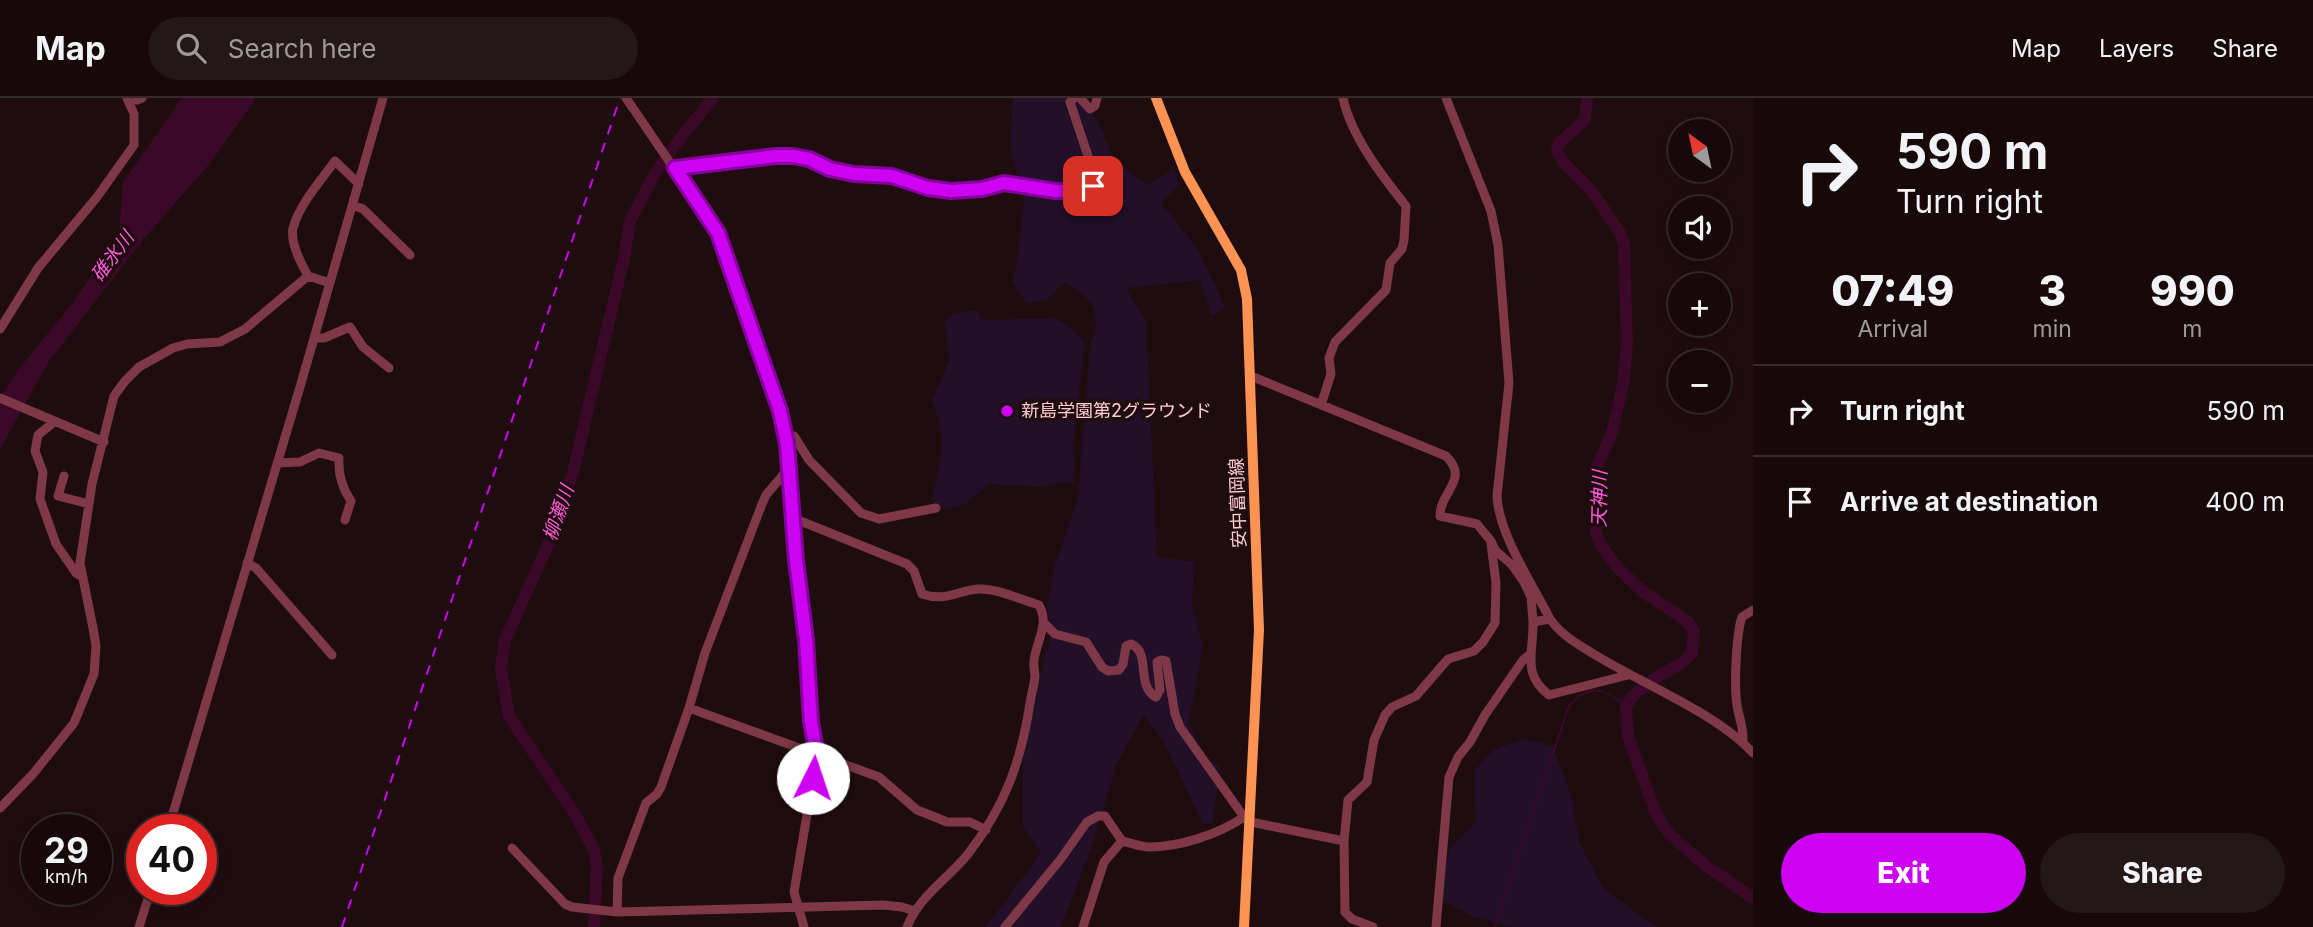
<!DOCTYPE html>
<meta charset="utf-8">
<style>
body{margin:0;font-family:Inter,"Noto Sans JP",sans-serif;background:#241718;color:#f1f3f6;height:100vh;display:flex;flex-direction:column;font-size:26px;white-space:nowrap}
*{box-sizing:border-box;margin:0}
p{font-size:23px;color:#9e9a9c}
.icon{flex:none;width:38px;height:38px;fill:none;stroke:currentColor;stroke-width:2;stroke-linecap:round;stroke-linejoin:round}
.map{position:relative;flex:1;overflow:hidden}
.drawer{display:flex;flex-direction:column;background:#17090a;width:560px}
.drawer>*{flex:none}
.top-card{background:#17090a;color:#f1f3f6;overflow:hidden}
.needle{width:46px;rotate:327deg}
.controls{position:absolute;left:1668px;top:21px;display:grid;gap:14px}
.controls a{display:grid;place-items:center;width:63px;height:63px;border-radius:50%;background:#17090a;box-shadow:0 4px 18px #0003,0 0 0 2px #362a2b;font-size:35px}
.speed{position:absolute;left:21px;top:716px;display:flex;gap:14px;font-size:35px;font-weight:700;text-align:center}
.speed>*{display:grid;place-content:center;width:91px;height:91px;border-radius:50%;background:#17090a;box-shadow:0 4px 18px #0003,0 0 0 2px #362a2b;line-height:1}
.speed small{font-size:18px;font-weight:400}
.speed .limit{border:10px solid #d22;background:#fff;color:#111}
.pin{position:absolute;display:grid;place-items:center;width:60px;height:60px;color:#fff;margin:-30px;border-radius:14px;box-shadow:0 4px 10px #0006}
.me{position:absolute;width:77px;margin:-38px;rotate:4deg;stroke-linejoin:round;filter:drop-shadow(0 0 5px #0008)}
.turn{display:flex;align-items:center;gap:24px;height:147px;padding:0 28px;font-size:32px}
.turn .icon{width:91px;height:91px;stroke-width:2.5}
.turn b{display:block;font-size:49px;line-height:60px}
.eta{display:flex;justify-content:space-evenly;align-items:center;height:119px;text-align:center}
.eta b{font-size:42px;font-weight:800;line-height:49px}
.cta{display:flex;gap:14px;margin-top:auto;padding:14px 28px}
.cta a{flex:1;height:80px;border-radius:42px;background:#ce02f3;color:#fff;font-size:28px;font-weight:800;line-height:80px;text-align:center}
.cta a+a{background:#241718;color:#f1f3f6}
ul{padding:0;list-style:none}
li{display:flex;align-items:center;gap:21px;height:91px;padding:0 28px;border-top:2px solid #362a2b}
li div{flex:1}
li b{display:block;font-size:26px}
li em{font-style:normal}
header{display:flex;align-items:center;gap:42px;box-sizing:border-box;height:98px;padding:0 35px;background:#17090a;border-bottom:2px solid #362a2b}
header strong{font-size:33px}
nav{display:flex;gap:38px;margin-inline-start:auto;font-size:24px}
.search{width:490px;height:63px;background:#241718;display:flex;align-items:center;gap:18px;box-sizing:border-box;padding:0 24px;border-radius:38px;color:#9e9a9c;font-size:26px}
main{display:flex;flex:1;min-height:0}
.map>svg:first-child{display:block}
</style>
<header>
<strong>Map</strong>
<div class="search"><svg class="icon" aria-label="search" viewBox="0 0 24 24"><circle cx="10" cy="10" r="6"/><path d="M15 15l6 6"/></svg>Search here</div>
<nav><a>Map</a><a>Layers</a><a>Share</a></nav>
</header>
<main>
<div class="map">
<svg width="1753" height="829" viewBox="0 0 1753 829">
<rect width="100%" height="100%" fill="#1f0c0e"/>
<!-- green -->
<path fill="#221029" d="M1013,0H1087L1116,64L1147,87L1174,70L1178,88L1161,105L1198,151L1226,211L1211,218L1200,182L1126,190L1146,224L1157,459L1194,464L1192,509L1203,547L1189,623L1203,660L1220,667L1213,724L1203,726L1165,646L1144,616L1116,667L1095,740L1061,829H986L1041,755L1023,729V661L1044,560L1050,545L1047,507L1055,466L1078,401L1090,248C1092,241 1096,233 1096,226C1097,207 1080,188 1063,185L1046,202L1027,205L1012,185L1016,170L1024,101L1010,50Z
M977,212L979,219L987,222L1051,220C1067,224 1077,233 1084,247L1073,350L1075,359L1073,386L1062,384L1042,389L988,386L967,406L938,412L932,402C939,365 949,342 932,303L950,261L944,224L954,215Z
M1524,641L1553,648L1572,700L1579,744L1603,790L1656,829H1514L1474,819L1442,802L1440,785L1451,749L1476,724L1474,673L1495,651Z"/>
<!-- water -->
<path fill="#3b0928" d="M182,0H256L211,64L142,143L49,263L0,351V299L19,271L74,203L119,137L123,84Z"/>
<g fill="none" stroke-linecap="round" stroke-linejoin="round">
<!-- stream -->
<path stroke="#3b0928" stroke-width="2" d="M1495,829L1569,608C1590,584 1604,591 1626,608"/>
<!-- river -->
<path stroke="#3b0928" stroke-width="12" d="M1587,0L1585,22L1559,45L1557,53L1563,64L1591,92L1620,135L1624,148L1627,245L1623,287L1612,335L1597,369L1599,385L1596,434L1600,446L1617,469L1642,493L1687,523L1694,533L1692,555L1682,565L1654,581L1634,597L1626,608L1628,638L1656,716L1669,736L1705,767L1753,800
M594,829L597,769L594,752L576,718L509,618L501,571L505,542L552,438L573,374L624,160L630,123L655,75L682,38L713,0"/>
<!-- minor -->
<path stroke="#7e3847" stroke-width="9" d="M626,0L718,135L780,313L787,346L796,462L806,542L811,624L817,657L794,794L804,829
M1080,0L1090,11L1095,8L1097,0
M1446,0L1491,113L1498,147L1509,285L1497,398C1499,437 1532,485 1550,521C1562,538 1579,547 1597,558C1643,586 1718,616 1753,655
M137,2L142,0
M675,70L776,58H793L809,61L830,71L854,76L892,78L928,90L951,93L982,91L1004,85L1056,93H1072L1093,88L1096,82L1070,4L1074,0
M353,107L363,111L410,157
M330,185L308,178C301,165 290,145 293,130C299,107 321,82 335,63L359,86
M0,231L38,170L97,99L134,47V16L127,0
M314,240H324L350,229L363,249L389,270
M1251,278L1446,358C1470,382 1440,393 1440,418L1477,426L1491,443L1495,452L1512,467L1524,484L1531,499L1533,524
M0,300L104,344
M1321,307L1331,276L1329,260L1335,244L1386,192L1390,165L1402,151L1404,142L1406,108C1382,78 1351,38 1343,0
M54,324L38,337L35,353L43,374L40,401L56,446L76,475L83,479
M786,341L794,338L809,362L861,415L879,421L936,410
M277,365L300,364L319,355L339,360C338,375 342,390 351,403L345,422
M64,378L58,398L89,406
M793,420L907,466L914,473L922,496C946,504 956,493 978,491C997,490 1021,502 1039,507C1050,527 1036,543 1034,563C1033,568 1035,574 1035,579C1034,588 1031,597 1030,605C1021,664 1005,708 968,756C948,781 919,798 907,829
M247,465L256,470L332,557
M1550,521L1533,524C1534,553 1521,576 1549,597L1628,577
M1044,525L1055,536L1086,544L1102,569L1108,573L1119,572L1123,566L1126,548L1131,546C1152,555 1135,588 1156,599L1160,592L1157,564L1161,562L1166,563L1175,616L1180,629L1244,719L1251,724L1344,743L1345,814L1352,821L1373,829
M689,610L879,679L917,712L930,717L947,724H970L986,732
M1743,644C1744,629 1739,621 1737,607C1734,588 1736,536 1742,519L1753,512
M0,710L33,676L74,625L94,576L96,548L93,530L80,465L92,386L114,298L125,283L139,269L173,250L187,246L220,244L245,231L308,178
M168,732L300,289L383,0
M1344,743L1348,702L1367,684L1374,642L1385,617L1392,609L1416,598L1448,561L1474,553L1483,544L1495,525L1496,485L1491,446
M512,750L565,806L572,809L617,814L883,807L902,809L915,813
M617,814L618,780L646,705L657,696L661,689L689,610L705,555L762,406L766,397L789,370
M139,829L151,791
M1005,829L1060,762L1087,724L1098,718H1105L1122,743C1131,745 1141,749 1149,749C1180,749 1219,736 1244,719
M1083,829L1104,764L1122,743
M1436,829L1449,679L1458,659L1470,644L1485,617L1523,562L1529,557"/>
<!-- major -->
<path stroke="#fd9353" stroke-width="10" d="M1156,0L1185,74L1241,172L1247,201L1259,532L1244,829"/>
<!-- rail -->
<path stroke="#ce02f3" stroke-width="2" stroke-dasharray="10 9" stroke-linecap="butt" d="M342,829L620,0"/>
</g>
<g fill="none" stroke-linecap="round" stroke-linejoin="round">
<defs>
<path id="route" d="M813,680L817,657L811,624L806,542L796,462L787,346L780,313L718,135L675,70L776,58H793L809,61L830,71L854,76L892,78L928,90L951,93L982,91L1004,85L1056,93H1072L1093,88"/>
</defs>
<!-- route casing -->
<use href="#route" stroke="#86019e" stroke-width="18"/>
<!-- route -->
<use href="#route" stroke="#ce02f3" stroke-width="12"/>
</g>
<!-- markers -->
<circle fill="#ce02f3" stroke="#1f0c0e" stroke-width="2.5" cx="1007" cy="313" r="7"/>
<g text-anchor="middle" stroke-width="7" stroke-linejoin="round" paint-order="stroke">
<!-- poi labels -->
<g font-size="18" fill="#fecbd2" stroke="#1f0c0e" text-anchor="start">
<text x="1021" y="319">新島学園第2グラウンド</text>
</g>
<!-- street labels -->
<g font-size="18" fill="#fecbd2" stroke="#1f0c0e">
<text transform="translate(1238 405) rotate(-92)" y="6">安中富岡線</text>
</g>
<!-- water labels -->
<g font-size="19" font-style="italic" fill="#fd5adb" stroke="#1f0c0e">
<text transform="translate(112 158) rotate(-53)" y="7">碓氷川</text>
<text transform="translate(1599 401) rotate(-89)" y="7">天神川</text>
<text transform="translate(558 415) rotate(-71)" y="7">柳瀬川</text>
</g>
</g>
</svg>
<div class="controls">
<a><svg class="needle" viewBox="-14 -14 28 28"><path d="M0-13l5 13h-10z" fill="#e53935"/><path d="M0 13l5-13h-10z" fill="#9e9a9c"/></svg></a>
<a><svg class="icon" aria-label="sound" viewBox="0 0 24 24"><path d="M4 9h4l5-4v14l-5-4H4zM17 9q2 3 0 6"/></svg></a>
<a>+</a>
<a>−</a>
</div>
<div class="speed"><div>29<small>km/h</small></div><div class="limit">40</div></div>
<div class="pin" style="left:1093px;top:88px;background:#d93025"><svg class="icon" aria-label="arrive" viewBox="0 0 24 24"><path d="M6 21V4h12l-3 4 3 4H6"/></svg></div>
<svg class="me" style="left:813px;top:680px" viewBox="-20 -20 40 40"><circle r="19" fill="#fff"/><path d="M0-13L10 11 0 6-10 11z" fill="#ce02f3"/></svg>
</div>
<section class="drawer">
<div class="top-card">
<div class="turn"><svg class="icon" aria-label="right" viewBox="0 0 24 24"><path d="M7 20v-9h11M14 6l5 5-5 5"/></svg><div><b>590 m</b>Turn right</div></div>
</div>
<div class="eta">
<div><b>07:49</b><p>Arrival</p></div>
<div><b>3</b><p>min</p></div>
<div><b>990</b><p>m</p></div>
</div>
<ul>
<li><svg class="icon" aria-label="right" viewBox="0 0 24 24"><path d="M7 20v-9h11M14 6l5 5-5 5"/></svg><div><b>Turn right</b></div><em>590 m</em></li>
<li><svg class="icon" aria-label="arrive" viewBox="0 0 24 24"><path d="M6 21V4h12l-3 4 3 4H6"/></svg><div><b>Arrive at destination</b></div><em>400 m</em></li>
</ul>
<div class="cta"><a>Exit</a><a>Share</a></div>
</section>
</main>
